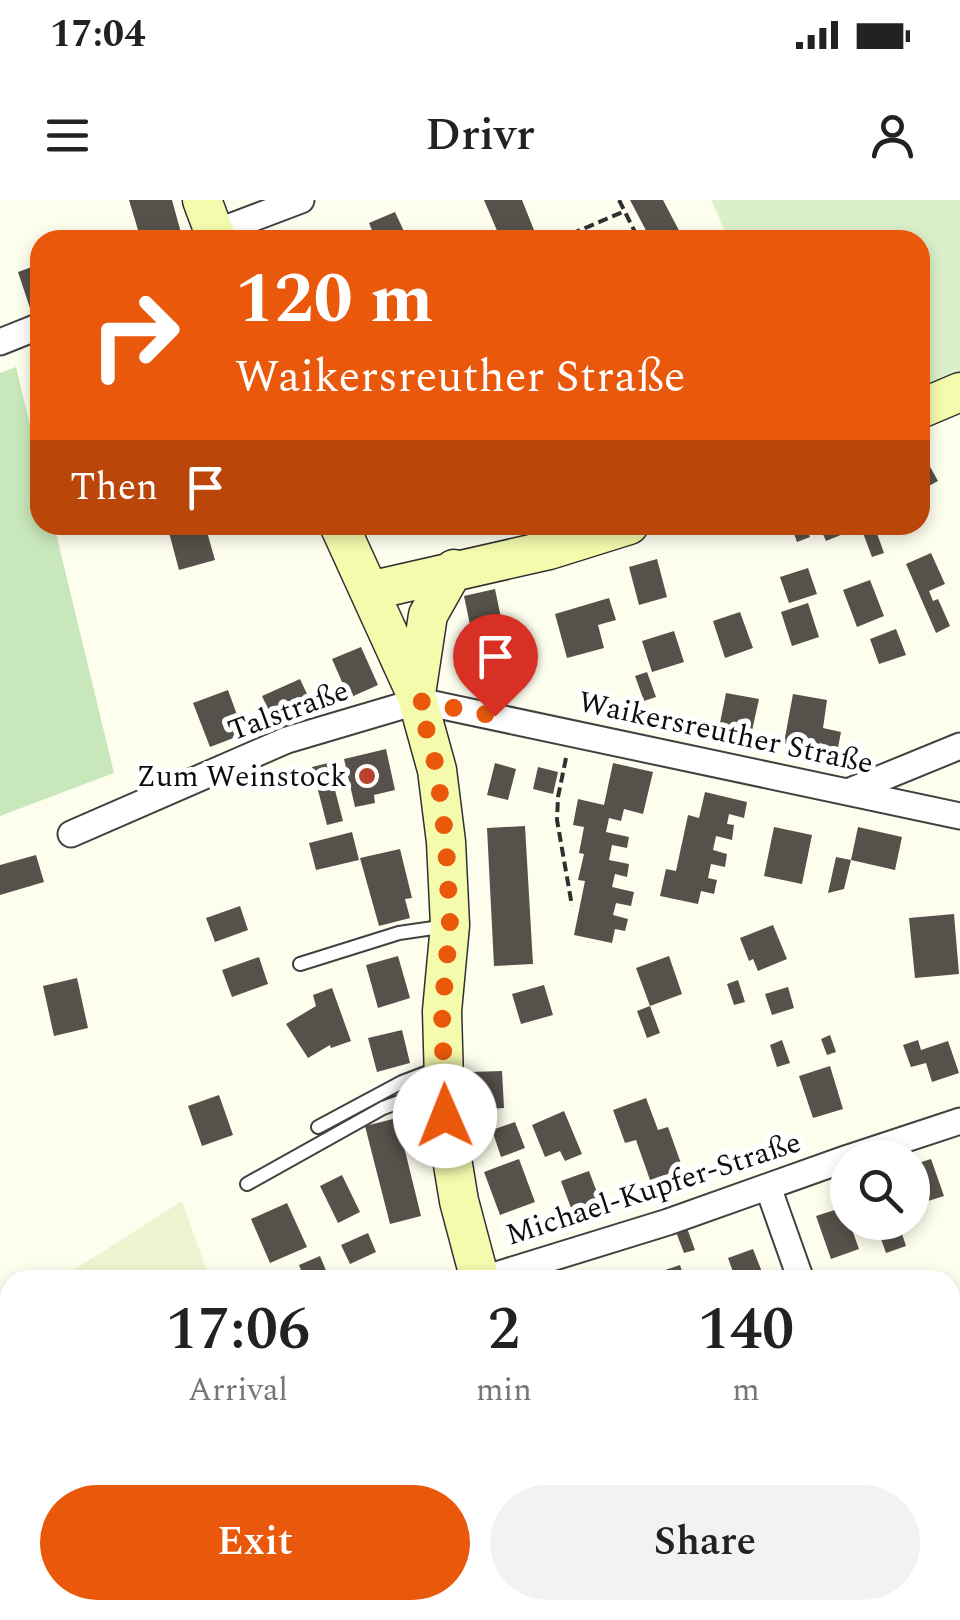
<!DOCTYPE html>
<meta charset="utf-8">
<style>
body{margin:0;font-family:Spectral,serif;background:#f2f2f2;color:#222;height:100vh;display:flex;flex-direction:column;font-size:38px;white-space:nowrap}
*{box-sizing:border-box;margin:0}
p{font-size:32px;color:#767676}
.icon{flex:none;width:55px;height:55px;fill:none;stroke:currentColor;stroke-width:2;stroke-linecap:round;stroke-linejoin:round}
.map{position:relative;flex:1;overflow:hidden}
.sheet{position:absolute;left:0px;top:1070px;width:960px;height:350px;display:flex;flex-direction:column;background:#fff;border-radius:30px 30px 0 0;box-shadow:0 5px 15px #0003}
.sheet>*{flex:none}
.guide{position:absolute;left:30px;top:30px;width:900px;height:305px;border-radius:30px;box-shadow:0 5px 15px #0003;background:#ea580c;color:#fff;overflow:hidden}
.buttons{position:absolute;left:830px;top:940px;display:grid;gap:20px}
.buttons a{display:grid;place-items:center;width:100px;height:100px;border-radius:50%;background:#fff;box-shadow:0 5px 15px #0003;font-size:50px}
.pin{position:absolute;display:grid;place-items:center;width:85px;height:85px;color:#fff;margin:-102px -42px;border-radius:50% 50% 50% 0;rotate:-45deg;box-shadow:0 0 10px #0007}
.pin .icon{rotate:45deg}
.me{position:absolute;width:110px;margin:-55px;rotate:359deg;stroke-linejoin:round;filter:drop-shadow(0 0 8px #0008)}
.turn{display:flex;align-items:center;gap:35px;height:210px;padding:0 40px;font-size:45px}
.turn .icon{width:130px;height:130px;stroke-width:2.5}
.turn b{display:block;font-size:70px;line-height:85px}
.then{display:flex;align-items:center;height:95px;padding:0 40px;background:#0003;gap:20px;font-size:38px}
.eta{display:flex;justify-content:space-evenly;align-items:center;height:170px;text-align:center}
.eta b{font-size:60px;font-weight:600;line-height:70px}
.cta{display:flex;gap:20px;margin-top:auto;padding:20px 40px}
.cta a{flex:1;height:115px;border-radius:60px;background:#ea580c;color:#fff;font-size:40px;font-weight:600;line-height:115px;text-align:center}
.cta a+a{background:#f2f2f2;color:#222}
.status{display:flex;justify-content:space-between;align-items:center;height:70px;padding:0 50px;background:#fff;direction:ltr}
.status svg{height:28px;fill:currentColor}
header{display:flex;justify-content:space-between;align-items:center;height:130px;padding:0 40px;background:#fff;font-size:45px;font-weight:600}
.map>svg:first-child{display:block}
</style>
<div class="status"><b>17:04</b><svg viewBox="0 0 49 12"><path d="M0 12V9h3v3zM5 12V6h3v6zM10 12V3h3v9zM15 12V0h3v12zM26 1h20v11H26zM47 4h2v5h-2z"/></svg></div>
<header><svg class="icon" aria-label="menu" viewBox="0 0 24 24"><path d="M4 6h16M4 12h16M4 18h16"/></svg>Drivr<svg class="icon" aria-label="person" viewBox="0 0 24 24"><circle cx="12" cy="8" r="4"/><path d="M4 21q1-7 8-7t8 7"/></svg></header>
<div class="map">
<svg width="960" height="1420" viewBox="0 0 960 1420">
<rect width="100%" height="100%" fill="#fefeef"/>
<!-- farmland -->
<path fill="#eff3d0" d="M182,1001L210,1080H58Z
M10,1111V1283L0,1258V1117Z
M62,1410H325L329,1420H66Z"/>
<!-- green -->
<path fill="#c8e7ba" d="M16,167L40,267V325H54L114,573L0,616V173Z
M0,1258L10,1283V1410H62L66,1420H0Z"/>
<!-- pitch -->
<path fill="#dbefcb" d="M711,0H960V172L920,191V40H729Z"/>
<!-- building -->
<path fill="#56514a" d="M129,0H172L183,40H141Z
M484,0H522L538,40H501Z
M630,0H663L684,40H651Z
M395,12L408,40H376L369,23Z
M40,64V105L30,108L18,72Z
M928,263L938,281L923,289L920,267Z
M167,325H205L215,360L179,370Z
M791,325H805L810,337L797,342Z
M819,325H851L853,330L826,341Z
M860,325H874L884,353L872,357Z
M931,353L945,384L929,391L933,401L938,399L950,426L936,433L906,364Z
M657,359L667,397L639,405L629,367Z
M808,368L817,394L789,403L780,377Z
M870,380L884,416L857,427L843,390Z
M495,389L510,461L479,468L464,396Z
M609,398L616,420L598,425L604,448L567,458L555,414Z
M808,403L819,437L792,446L781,412Z
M740,412L753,448L725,458L713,421Z
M896,429L906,455L879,464L870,439Z
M674,431L684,462L652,472L642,441Z
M361,447L378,485L349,498L332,459Z
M647,472L656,497L644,501L635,476Z
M300,479L314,509L276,526L262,496Z
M228,490L244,534L210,547L193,503Z
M726,493L759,499L750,540L718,533Z
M793,494L827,500L823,528L841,532L837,553L784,543Z
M386,549L395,590L374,595L375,603L355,607L344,559Z
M328,563L343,621L327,625L312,567Z
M495,563L516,569L508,600L487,595Z
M613,563L653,572L643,614L624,609L621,621L609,618L606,632L629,637L627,648L612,645L609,660L629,664L627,677L615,674L612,687L634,692L631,706L616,703L613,715L628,719L625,731L615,729L612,743L574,735L585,681L578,680L584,654L579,653L584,627L573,625L578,599L604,605Z
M538,567L558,572L553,594L533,589Z
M705,592L747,602L744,618L729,614L727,624L734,625L732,640L716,636L713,650L727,654L725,667L711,664L708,678L717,680L714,694L701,691L698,704L660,696L666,669L676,671L688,615L699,618Z
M525,626L533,764L494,766L487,628Z
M774,627L812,635L802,684L764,676Z
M858,627L902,637L895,670L851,660L844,689L828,693L836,657L851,660Z
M352,632L359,660L316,670L309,643Z
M400,649L412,698L405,699L410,718L379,726L360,658Z
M36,655L44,682L0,695V665Z
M240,706L248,730L215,742L206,718Z
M954,714L959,774L915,778L909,718Z
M773,725L787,759L758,771L753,759L749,761L740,738Z
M398,756L410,798L378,808L366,765Z
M669,756L682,794L650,806L636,768Z
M259,757L268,784L232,797L222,770Z
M77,778L88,828L54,836L43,786Z
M738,780L745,802L734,805L727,784Z
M544,785L553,815L521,824L512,794Z
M788,787L794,808L772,815L765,794Z
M332,788L351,841L331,848L330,845L308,858L286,824L316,806L313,795Z
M650,806L660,833L647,838L637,811Z
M402,830L410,863L377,872L368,838Z
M830,835L836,852L827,855L821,839Z
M782,840L790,863L777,867L770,845Z
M918,840L921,850L948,841L959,873L932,882L926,863L911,867L903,845Z
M830,866L843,909L813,918L799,876Z
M502,871L504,908L471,910L470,872Z
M219,895L233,935L202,946L188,906Z
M646,898L658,930L668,927L683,969L650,980L636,940L625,943L613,910Z
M564,911L582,954L565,961L560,951L545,957L532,925Z
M397,918L421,1016L390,1024L365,926Z
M515,922L525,948L501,957L492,930Z
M519,959L535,1002L500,1015L484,972Z
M931,959L944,996L912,1006V965Z
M589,971L602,1006L574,1016L561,981Z
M342,975L360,1012L338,1023L320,986Z
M287,1003L307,1047L270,1063L251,1019Z
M844,1007L859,1049L831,1059L816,1016Z
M875,1022H898L906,1046L886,1053Z
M687,1028L695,1050L684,1053L676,1032Z
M368,1033L376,1052L350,1064L341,1045Z
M753,1049L762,1072L736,1080L728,1058Z
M320,1056L330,1080H305L299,1065Z
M680,1065L685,1080H659L656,1073Z
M960,1374V1415L956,1416L950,1400V1377Z
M548,1410H553L557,1420H522Z
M636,1410H667L640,1420Z
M821,1410H881L885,1420H825Z"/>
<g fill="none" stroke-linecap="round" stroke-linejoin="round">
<defs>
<path id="lane" d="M300,764L399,733L447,726
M318,927L402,882L441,867
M247,984L383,908L437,888
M714,1420L739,1413L785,1410"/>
<path id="street" d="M214,33L301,0
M0,142L40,126
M850,591L960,546
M71,634L287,540L419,501L960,616
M848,958L960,921
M768,987L801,1080
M480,1080L668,1022L848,958
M950,1238L960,1234
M918,1410L921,1420"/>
<path id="secondary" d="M202,0L217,40
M920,209L960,192
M339,325L416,494L437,570L446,642L450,725L442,811L445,916L459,1001L480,1080
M369,391L549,350L629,325
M416,494L428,415L454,369
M595,1410L599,1420"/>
</defs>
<!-- lane casing -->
<use href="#lane" stroke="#414141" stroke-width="16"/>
<!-- street casing -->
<use href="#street" stroke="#414141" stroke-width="29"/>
<!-- secondary casing -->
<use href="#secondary" stroke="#303030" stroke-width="41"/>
<!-- path -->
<path stroke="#303030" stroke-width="4" stroke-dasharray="10 5" stroke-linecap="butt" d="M619,0L639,40
M557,40L625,11
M566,558L558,597L557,620L572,706
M0,1318L10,1315"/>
<!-- lane -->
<use href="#lane" stroke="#fff" stroke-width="12"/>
<!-- street -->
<use href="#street" stroke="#fff" stroke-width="25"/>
<!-- secondary -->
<use href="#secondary" stroke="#f4fbad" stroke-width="38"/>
</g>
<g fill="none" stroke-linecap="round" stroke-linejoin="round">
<!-- route -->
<path stroke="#ea580c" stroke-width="18" stroke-dasharray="0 32.4" d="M445,916L442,812L450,725L446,642L437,570L419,501L495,516"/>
</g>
<!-- markers -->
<circle fill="#b8412b" stroke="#fff" stroke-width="4" cx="367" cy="576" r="10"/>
<g text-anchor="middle" stroke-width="10" stroke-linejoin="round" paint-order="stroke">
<!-- street labels -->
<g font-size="30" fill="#0e0e0e" stroke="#fff">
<text transform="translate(288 510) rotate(-20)" y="10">Talstraße</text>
<text transform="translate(726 532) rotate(12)" y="10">Waikersreuther Straße</text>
<text transform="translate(653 988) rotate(-18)" y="10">Michael-Kupfer-Straße</text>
</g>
<!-- poi labels -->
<g font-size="30" fill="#0e0e0e" stroke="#fff" text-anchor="end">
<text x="347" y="586">Zum Weinstock</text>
</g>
</g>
</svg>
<div class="buttons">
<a><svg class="icon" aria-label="search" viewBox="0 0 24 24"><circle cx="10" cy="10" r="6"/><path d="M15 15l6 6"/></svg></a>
</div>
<div class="pin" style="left:495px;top:516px;background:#d93025"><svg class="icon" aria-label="arrive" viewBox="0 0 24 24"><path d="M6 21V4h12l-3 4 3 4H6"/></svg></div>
<svg class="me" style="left:445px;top:916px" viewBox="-20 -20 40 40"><circle r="19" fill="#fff"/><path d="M0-13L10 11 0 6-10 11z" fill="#ea580c"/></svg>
<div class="guide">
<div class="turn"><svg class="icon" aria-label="right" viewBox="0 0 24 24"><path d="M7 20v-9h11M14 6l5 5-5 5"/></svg><div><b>120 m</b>Waikersreuther Straße</div></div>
<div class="then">Then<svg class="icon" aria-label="arrive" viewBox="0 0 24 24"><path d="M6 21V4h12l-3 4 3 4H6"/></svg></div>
</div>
<section class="sheet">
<div class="eta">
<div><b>17:06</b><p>Arrival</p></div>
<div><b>2</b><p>min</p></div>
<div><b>140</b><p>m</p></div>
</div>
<div class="cta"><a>Exit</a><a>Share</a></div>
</section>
</div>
